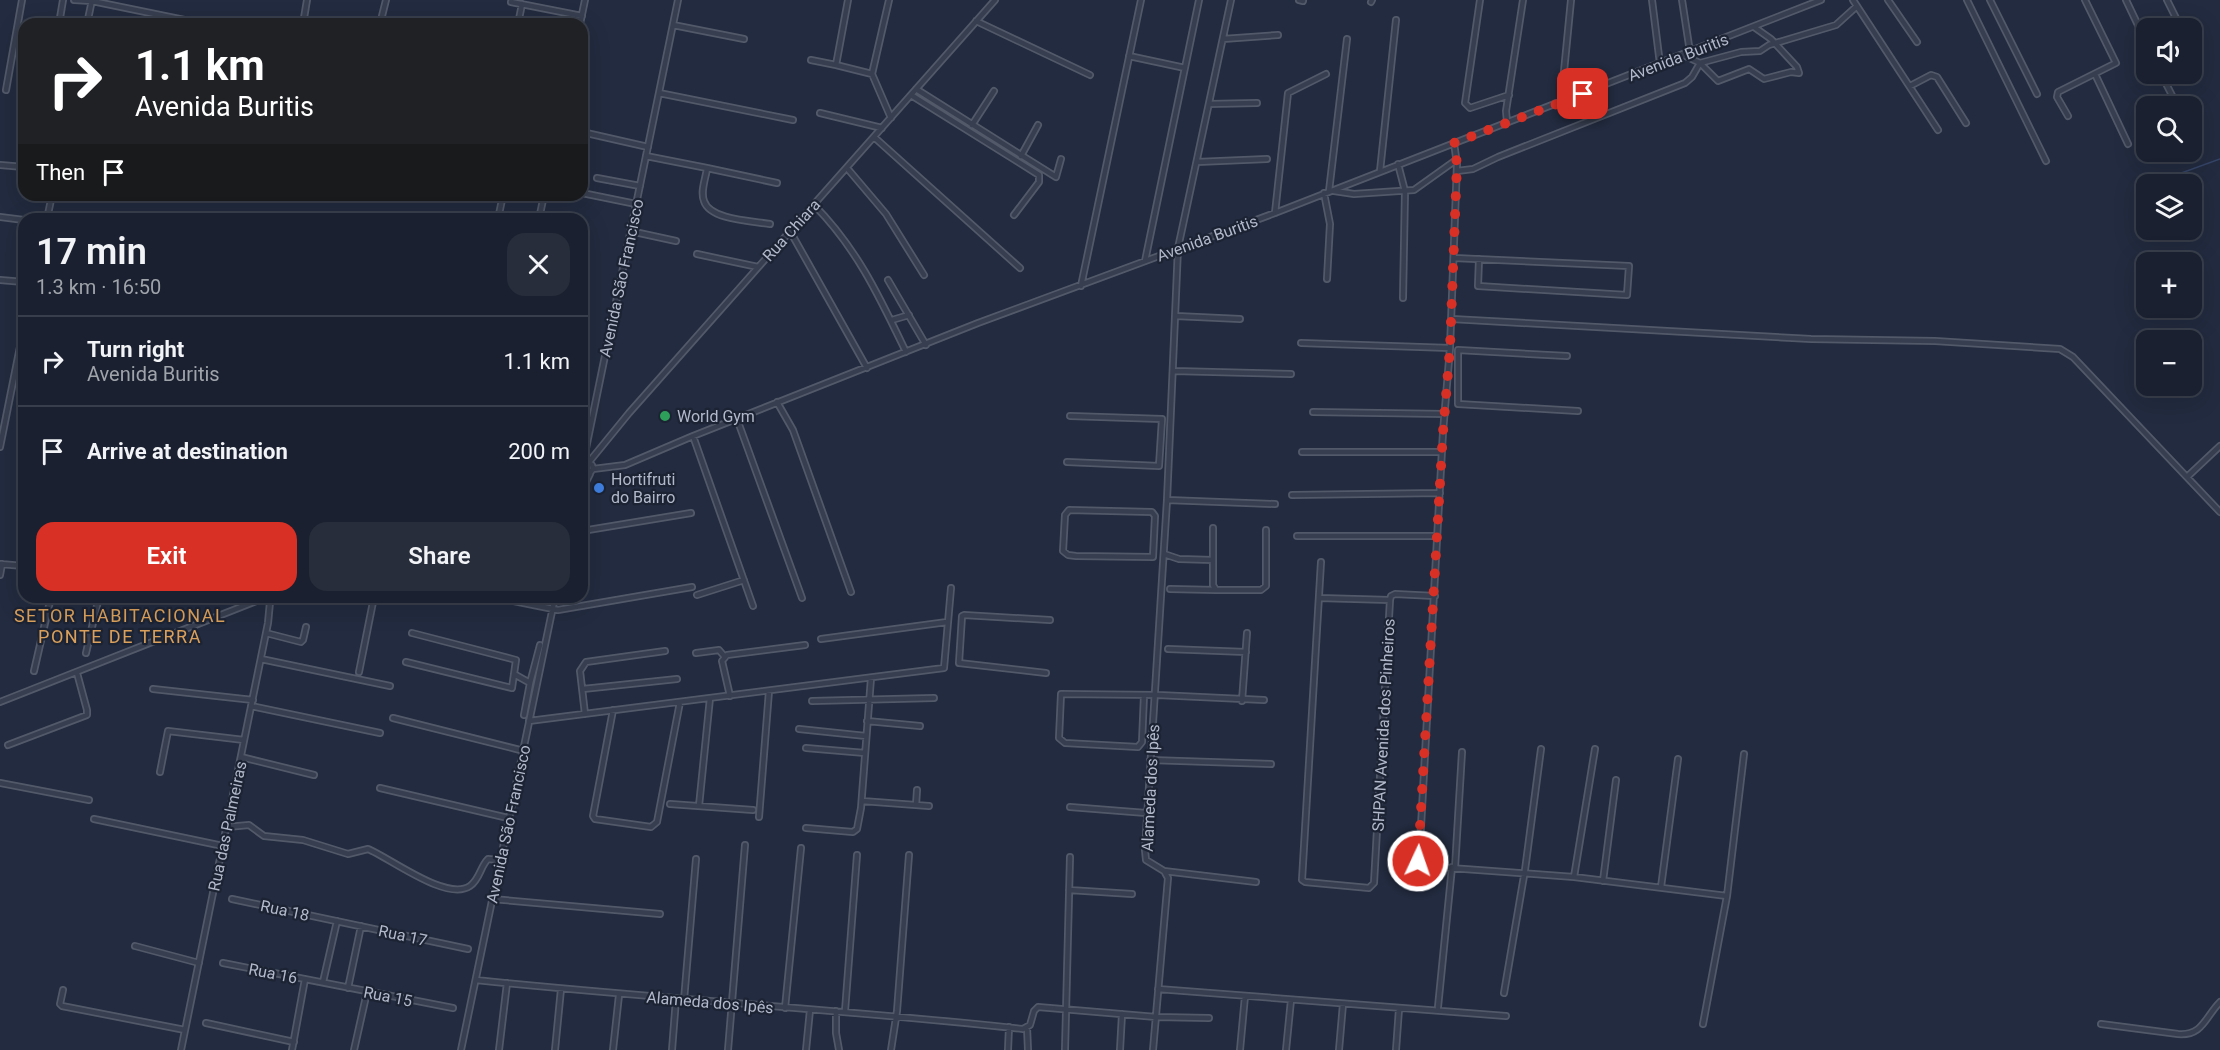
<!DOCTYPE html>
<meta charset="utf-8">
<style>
body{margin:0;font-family:Roboto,sans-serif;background:#272d3b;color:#f1f3f6;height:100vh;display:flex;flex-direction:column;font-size:22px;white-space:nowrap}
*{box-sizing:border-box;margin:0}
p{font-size:20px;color:#9fa3aa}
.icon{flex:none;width:33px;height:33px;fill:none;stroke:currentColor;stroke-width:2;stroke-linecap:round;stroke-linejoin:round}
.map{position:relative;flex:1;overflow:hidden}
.side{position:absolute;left:18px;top:213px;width:570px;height:390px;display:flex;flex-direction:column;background:#1a202f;border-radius:18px;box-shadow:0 6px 24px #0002,0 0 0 2px #383e4b}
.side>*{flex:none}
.guide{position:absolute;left:18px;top:18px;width:570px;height:183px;border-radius:18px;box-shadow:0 6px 24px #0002,0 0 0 2px #383e4b;background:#202124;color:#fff;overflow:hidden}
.controls{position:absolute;left:2136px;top:18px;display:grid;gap:12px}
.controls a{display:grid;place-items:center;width:66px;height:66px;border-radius:12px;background:#1a202f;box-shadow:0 6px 24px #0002,0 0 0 2px #383e4b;font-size:30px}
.pin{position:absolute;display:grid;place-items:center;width:51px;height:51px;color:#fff;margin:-26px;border-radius:12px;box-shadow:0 3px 9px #0006}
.me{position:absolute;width:66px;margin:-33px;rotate:3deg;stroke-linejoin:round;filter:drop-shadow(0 0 4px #0008)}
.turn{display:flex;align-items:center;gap:21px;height:126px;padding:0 18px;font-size:27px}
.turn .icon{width:78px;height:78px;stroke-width:2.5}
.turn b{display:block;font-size:42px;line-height:51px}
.then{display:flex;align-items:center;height:57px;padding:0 18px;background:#0003;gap:12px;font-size:22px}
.round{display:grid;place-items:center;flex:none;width:63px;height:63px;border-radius:18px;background:#272d3b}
.headline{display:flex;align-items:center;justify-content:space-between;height:102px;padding:0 18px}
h1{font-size:36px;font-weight:600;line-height:45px}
.primary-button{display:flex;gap:12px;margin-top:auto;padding:12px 18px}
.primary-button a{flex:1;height:69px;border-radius:18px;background:#d93025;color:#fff;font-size:24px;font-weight:600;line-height:69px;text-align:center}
.primary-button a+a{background:#272d3b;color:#f1f3f6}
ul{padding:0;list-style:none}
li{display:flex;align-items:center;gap:18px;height:90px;padding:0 18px;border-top:2px solid #383e4b}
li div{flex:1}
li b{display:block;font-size:22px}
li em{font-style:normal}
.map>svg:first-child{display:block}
</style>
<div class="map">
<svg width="2220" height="1050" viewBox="0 0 2220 1050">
<rect width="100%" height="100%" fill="#222b3f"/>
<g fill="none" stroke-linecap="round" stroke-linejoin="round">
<!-- stream -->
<path stroke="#354467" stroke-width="1.5" d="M2151,184L2220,159"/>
<defs>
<path id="minor" d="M74,0L92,1L204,24
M848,0L836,65L872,74
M889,0L872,74L891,118
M1299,0L1303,1
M1480,0L1465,103L1470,108L1509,95
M1652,0L1660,64
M1682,0L1690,52
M1853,0L1938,130
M1888,0L1917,42
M1967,0L2046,161
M1990,0L2037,94
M2126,0L2146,42
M2167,0L2181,28
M511,2L582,16
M1371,2L1372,0
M976,21L1090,75
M59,24L63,0
M87,24L92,0
M303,24L307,0
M380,24L386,0
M518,24L522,4
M580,24L585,0
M673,25L744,39
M1223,39L1278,35
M1683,55L1700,63L1718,81L1749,69L1764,79L1791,72L1799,73L1797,67L1771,39L1754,27
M1129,56L1185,68
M811,60L836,65
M2095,74L2128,144
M2161,74L2177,105
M1910,86L1931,75L1937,77L1966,123
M916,89L1056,177L1061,159
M6,90L22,0
M659,93L793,120
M911,95L1039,175V182L1014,215
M1561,102L1571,0
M1209,104L1257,103
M820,113L882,128
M2068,116L2057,97L2058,92L2116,63L2085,0
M1507,122L1506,111L1523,0
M972,125L994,91
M582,132L648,147
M874,137L1020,268
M1454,143L1457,164L1450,348L1443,432L1419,862L1423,866L1574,877L1727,896
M646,156L707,168C706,178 700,191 704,201C710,220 752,221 770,224
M1021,156L1038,125
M1197,162L1267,159
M1398,164L1405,191L1403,298
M0,165L24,167
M707,168L777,183
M847,168L886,214L924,275
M1380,171L1396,20
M1457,171L1473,169L1498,157L1685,83L1692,77L1700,63L1741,52L1760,51L1769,45L1836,25L1857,6
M597,178L640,186
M1329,191L1347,39
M1334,191L1354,194L1414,190L1456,160
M582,193L636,204
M1324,193L1330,224L1327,279
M814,205C857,248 880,298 906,352
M1275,213L1288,93L1326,74
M0,217L24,220
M47,219L52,195
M498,219L503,195
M539,219L544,195
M630,231L676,241
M790,231L867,368
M697,254L758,267
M1454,258L1629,266L1627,295L1478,286L1479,259
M1145,261L1199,0
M0,280L24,282
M888,280L926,345
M1081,286L1141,0
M1176,316L1240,319
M1452,319L1811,339L1935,341L2060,349L2073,357L2220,512
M892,320L909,315
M1301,343L1450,348
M1567,356L1458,350V404L1578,411
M1174,371L1291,374
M777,402L793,430L851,592
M1313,412L1445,414
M737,419L802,598
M693,436L753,606
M0,447L24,327
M1302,452H1442
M589,462L629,413L995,0
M1067,462L1159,466L1162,419L1070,416
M583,463L678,0
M593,469L625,465L693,436L978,323L1275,213L1821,0
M582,471L589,474L593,469L592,465L587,461
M2187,477L2220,446
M582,490L590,474
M1292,495L1440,493
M1167,500L1275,504
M1069,510L1152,512L1155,516L1153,557L1076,556L1068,555L1063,551L1065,515Z
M1213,528V560
M582,531L691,513
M1297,536H1437
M1164,554L1179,559L1213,560V585L1216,590H1261L1266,586V530
M0,564L24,566
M0,575L2,564
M1170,589L1216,590
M697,595L744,580
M494,597L558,610L692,587
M1319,598L1390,600L1374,883L1369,888L1305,882L1302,880L1321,562
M1390,600L1391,596L1395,594L1435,596
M266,633L301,642L303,640L306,627
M821,639L947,622
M1168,649L1246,652
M86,653L99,597
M696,653L719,650L725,657
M261,659L390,686
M406,662L512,688L516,660L412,633
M34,671L51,597
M359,672L374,597
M1046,673L959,663L962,616L964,615L1050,620
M514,674L530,683
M153,689L253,700
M583,689L677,679
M1144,695L1142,742L1138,747L1065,743L1059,738L1061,694L1158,695L1264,700
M730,696L722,661L727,655L805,645
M812,701L934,698
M1242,701L1247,633
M0,702L264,598
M251,706L380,733
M613,710L593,816L595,819L651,827L657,822L680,702
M585,714L580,671L586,662L665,651
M524,715L530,683L540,645
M393,718L524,751
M529,721L944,668L951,588
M867,721L920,726
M799,729L866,736
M8,745L87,715V710L77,673
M806,748L865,753
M241,757L314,775
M1150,760L1271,764
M160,772L168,731L244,740
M0,783L89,800
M380,788L508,818
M862,801L929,806
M670,804L753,810
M916,805L917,790
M699,806L710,698
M1070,807L1146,813
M759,817L769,691
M94,819L223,846
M227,827L249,825L264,836L303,840L348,854L368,849C390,858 447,902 470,886C480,879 480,867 488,859L499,860
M806,828L853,832L857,829L861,808L871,678
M1455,868L1462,752
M1164,871L1256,882
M1574,877L1595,749
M1603,881L1616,780
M1661,887L1678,759
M1069,890L1132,894
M232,899L468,949
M492,899L660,914
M135,946L199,963
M223,963L453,1008
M476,980C658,999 841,1009 1023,1029L1030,1025L1034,1011L1038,1007L1156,1017L1209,1018
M323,982L337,921
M348,988L361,926
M1158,989L1506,1016
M63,990L60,1004L62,1006L185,1030
M1504,993L1525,870L1541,749
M684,1000L696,859
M1438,1007L1452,867
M785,1008L801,848
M836,1011V1033L839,1050
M845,1011L857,855
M206,1023L294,1042
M1703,1024L1727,896L1744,754
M2101,1024L2178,1034C2203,1036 2205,1017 2220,1002
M1027,1027L1028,1050
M181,1050L268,623L270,602
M292,1050L305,979
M354,1050L367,992
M461,1050L555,597
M499,1050L507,983
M555,1050L561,989
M613,1050L619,995
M672,1050L676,999
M728,1050L745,845
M806,1050L810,1010
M891,1050L897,1011L909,855
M1008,1050L1009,1027
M1065,1050L1070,857
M1120,1050L1122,1014
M1153,1050L1168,878L1164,871L1146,860L1145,850L1167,500L1178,248L1231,0
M1240,1050L1245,996
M1286,1050L1291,1000
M1339,1050L1343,1004
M1396,1050L1399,1009"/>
</defs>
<!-- minor casing -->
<use href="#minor" stroke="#525969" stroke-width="8"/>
<!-- minor -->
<use href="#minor" stroke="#373e4f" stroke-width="4.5"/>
</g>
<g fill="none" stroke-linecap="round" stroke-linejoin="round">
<!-- route -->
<path stroke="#d93025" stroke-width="10" stroke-dasharray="0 18" d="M1418,861L1443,432L1450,348L1457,164L1454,143L1583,94"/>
</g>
<!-- markers -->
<circle fill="#2e9e5b" stroke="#1c2333" stroke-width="2" cx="665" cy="416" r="6"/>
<circle fill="#3f7fe0" stroke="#1c2333" stroke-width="2" cx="599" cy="488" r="6"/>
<g text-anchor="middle" stroke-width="4.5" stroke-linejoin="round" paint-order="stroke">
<!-- street labels -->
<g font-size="16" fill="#b2b9ca" stroke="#1c2333">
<text transform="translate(1678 57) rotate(-21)" y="6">Avenida Buritis</text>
<text transform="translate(791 230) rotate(-48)" y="6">Rua Chiara</text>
<text transform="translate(1207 238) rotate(-20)" y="6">Avenida Buritis</text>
<text transform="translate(621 278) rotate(-78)" y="6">Avenida São Francisco</text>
<text transform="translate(1383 725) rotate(-87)" y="6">SHPAN Avenida dos Pinheiros</text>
<text transform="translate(1150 788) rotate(-87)" y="6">Alameda dos Ipês</text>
<text transform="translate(508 824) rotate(-78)" y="6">Avenida São Francisco</text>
<text transform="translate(227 826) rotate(-78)" y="6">Rua das Palmeiras</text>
<text transform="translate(285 910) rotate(12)" y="6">Rua 18</text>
<text transform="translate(403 935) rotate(12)" y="6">Rua 17</text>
<text transform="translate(273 973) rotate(11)" y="6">Rua 16</text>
<text transform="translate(388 996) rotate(11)" y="6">Rua 15</text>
<text transform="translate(710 1002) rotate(5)" y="6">Alameda dos Ipês</text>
</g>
<!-- poi labels -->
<g font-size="16" fill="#b2b9ca" stroke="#1c2333" text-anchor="start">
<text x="677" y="422">World Gym</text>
<text x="611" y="485">Hortifruti<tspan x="611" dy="18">do Bairro</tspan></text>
</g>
<!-- neighbourhood labels -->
<g font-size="18" letter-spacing="1.5" fill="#dba15c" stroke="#1c2333">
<text x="120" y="622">SETOR HABITACIONAL<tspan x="120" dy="21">PONTE DE TERRA</tspan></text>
</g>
</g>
</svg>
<div class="controls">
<a><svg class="icon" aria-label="sound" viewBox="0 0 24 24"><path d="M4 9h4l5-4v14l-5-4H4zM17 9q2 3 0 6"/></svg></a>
<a><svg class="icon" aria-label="search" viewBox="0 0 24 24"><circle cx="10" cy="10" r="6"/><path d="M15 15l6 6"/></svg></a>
<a><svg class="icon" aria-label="layers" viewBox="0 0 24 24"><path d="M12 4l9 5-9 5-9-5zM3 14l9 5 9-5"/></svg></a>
<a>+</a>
<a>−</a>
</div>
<div class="pin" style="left:1583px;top:94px;background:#d93025"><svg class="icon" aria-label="arrive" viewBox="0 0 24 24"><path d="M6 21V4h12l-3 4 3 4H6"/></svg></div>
<svg class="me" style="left:1418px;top:861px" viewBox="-20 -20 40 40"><circle r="17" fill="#d93025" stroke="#fff" stroke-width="3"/><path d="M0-11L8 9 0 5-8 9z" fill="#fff"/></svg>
<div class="guide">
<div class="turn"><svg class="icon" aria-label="right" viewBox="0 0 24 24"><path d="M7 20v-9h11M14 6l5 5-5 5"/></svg><div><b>1.1 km</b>Avenida Buritis</div></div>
<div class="then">Then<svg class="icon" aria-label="arrive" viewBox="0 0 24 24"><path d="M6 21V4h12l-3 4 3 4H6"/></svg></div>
</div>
<section class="side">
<div class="headline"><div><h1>17 min</h1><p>1.3 km · 16:50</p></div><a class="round"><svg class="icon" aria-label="close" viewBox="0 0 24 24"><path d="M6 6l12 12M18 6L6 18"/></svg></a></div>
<ul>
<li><svg class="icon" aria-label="right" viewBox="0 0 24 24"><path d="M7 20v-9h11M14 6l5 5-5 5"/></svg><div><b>Turn right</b><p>Avenida Buritis</p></div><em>1.1 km</em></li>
<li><svg class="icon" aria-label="arrive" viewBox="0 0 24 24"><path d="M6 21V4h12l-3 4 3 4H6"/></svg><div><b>Arrive at destination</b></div><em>200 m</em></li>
</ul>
<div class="primary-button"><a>Exit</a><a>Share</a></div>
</section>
</div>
